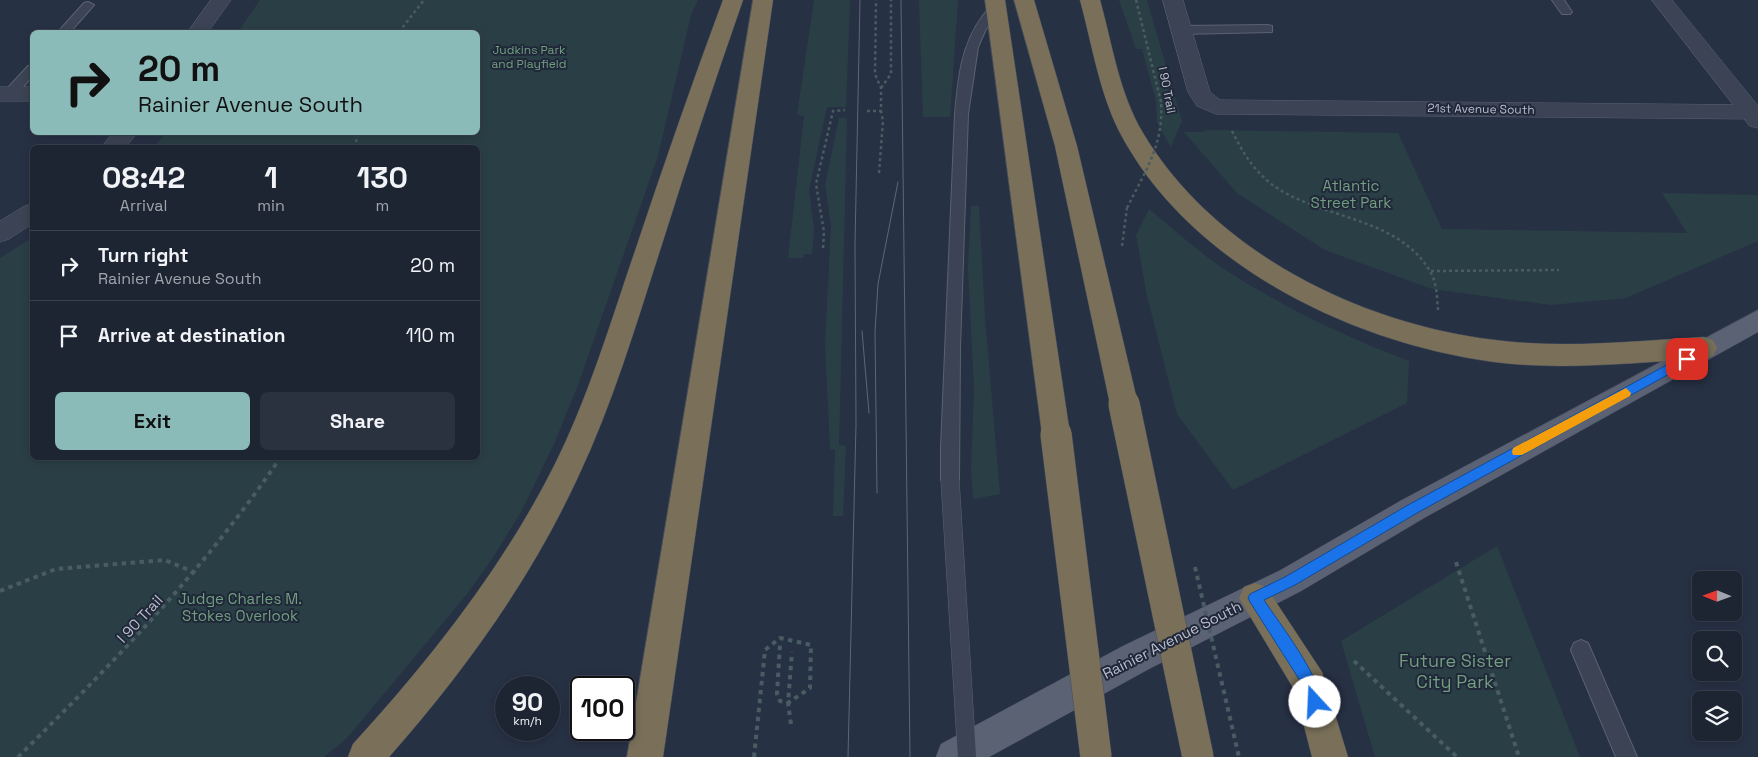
<!DOCTYPE html>
<style>
body{margin:0;font-family:"Space Grotesk",sans-serif;background:#2a313f;color:#f1f3f6;height:100vh;display:flex;flex-direction:column;font-size:19px;white-space:nowrap}
*{box-sizing:border-box;margin:0}
p{font-size:16px;color:#a0a5ac}
.icon{flex:none;width:28px;height:28px;fill:none;stroke:currentColor;stroke-width:2;stroke-linecap:round;stroke-linejoin:round}
.map{position:relative;flex:1;overflow:hidden}
.panel{position:absolute;left:30px;top:145px;width:450px;height:315px;display:flex;flex-direction:column;background:#1d2533;border-radius:8px;box-shadow:0 2px 8px #0003,0 0 0 1px #3b424e}
.panel>*{flex:none}
.top-card{position:absolute;left:30px;top:30px;width:450px;height:105px;border-radius:8px;box-shadow:0 2px 8px #0003,0 0 0 1px #3b424e;background:#8bbbb9;color:#111;overflow:hidden}
.needle{width:32px;rotate:271deg}
.controls{position:absolute;left:1692px;top:571px;display:grid;gap:10px}
.controls a{display:grid;place-items:center;width:50px;height:50px;border-radius:8px;background:#1d2533;box-shadow:0 2px 8px #0003,0 0 0 1px #3b424e;font-size:25px}
.speed{position:absolute;left:495px;top:676px;display:flex;gap:10px;font-size:25px;font-weight:700;text-align:center}
.speed>*{display:grid;place-content:center;width:65px;height:65px;border-radius:50%;background:#1d2533;box-shadow:0 2px 8px #0003,0 0 0 1px #3b424e;line-height:1}
.speed small{font-size:12px;font-weight:400}
.speed .limit{border:2px solid #111;border-radius:8px;background:#fff;color:#111}
.pin{position:absolute;display:grid;place-items:center;width:42px;height:42px;color:#fff;margin:-21px;border-radius:10px;box-shadow:0 2px 8px #0006}
.me{position:absolute;width:55px;margin:-28px;rotate:340deg;stroke-linejoin:round;filter:drop-shadow(0 0 4px #0008)}
.turn{display:flex;align-items:center;gap:18px;height:105px;padding:0 25px;font-size:22px}
.turn .icon{width:65px;height:65px;stroke-width:2.5}
.turn b{display:block;font-size:35px;line-height:42px}
.eta{display:flex;justify-content:space-evenly;align-items:center;height:85px;text-align:center}
.eta b{font-size:30px;font-weight:700;line-height:35px}
.button{display:flex;gap:10px;margin-top:auto;padding:10px 25px}
.button a{flex:1;height:58px;border-radius:8px;background:#8bbbb9;color:#111;font-size:20px;font-weight:700;line-height:58px;text-align:center}
.button a+a{background:#2a313f;color:#f1f3f6}
ul{padding:0;list-style:none}
li{display:flex;align-items:center;gap:15px;height:70px;padding:0 25px;border-top:1px solid #3b424e}
li div{flex:1}
li b{display:block;font-size:19px}
li em{font-style:normal}
.map>svg:first-child{display:block}
</style>
<div class="map">
<svg width="1758" height="757" viewBox="0 0 1758 757">
<rect width="100%" height="100%" fill="#273144"/>
<!-- green -->
<path fill="#2a3f45" d="M260,0H698L691,15L658,156L578,385L554,444L521,512L492,559L467,594L346,739L324,757H0V258L32,238V458H478V148L154,147L167,132H478V32H238Z
M814,0H850L846,107H827L809,190L814,230L812,254H804L803,258H788L804,116L797,115Z
M919,0H958L950,117H923Z
M1119,0H1147L1182,121L1171,147L1157,123L1156,101L1142,49H1136Z
M839,118H847L839,445L846,446L843,516H833L835,450L830,449L825,347L831,226L825,185Z
M1204,130L1398,133L1442,229L1687,233L1662,193L1758,195V241L1626,298L1551,305L1432,289L1325,250L1237,193L1184,132H1205Z
M971,206H979L985,318L1000,494L973,499L971,471L974,388L968,267Z
M1149,209C1174,229 1198,252 1224,269C1283,307 1343,336 1409,361L1407,403L1233,490L1177,414L1147,296L1136,235Z
M1497,546L1580,757H1375L1341,641Z"/>
<g fill="none" stroke-linecap="round" stroke-linejoin="round">
<defs>
<path id="service" d="M1552,0H1564L1572,12L1570,14H1562Z
M88,2L94,5L70,32H58L84,3Z
M996,4L1002,8L986,29L978,47L968,114L960,348L959,480L956,485L950,488L944,485L941,480V447L955,114C958,80 961,45 982,17C986,12 990,6 996,4Z
M1268,25L1272,26V32L1181,34L1175,30L1181,26Z
M32,65V76L15,97H5L4,94L5,91L28,66Z
M1581,640L1588,643L1637,757H1616L1571,650L1574,643Z"/>
<path id="minor" d="M1163,0H1183L1210,92L1220,100L1758,105V119L1216,114L1197,106L1188,92Z
M0,87H32V101H0Z"/>
<path id="tertiary" d="M211,0H231L208,32H188Z
M1652,0H1672L1758,106V128L1750,126Z
M114,132H138L125,148H101Z
M32,204V224L9,239L0,242V221L23,207Z"/>
<path id="primary" d="M1758,310V332L1424,518L1301,591L1147,670L989,757H936L941,744L1123,646L1279,571L1402,500Z"/>
<path id="motorway" d="M723,0H743C715,80 688,161 663,241C637,321 614,401 578,477C531,579 464,672 389,757H348L353,744C430,660 501,570 553,468C588,399 610,324 635,251C663,167 692,83 723,0Z
M753,0H773L663,757H627Z
M985,0H1005L1070,434L1066,443L1056,446L1046,443L1042,434Z
M1014,0H1034L1077,146L1138,404L1134,412L1124,416L1114,412L1110,404L1055,146Z
M1080,0H1100C1112,43 1119,93 1143,133C1214,252 1360,324 1495,340C1564,349 1635,341 1704,337L1713,340L1717,348L1713,356L1704,359C1635,362 1564,371 1494,362C1351,343 1188,264 1119,131C1099,91 1092,44 1080,0Z
M1255,583L1266,587L1322,672L1348,757H1312L1295,691L1239,598L1244,587Z"/>
</defs>
<!-- service casing -->
<use href="#service" stroke="#5b6171" stroke-width="2"/>
<!-- minor casing -->
<use href="#minor" stroke="#5b6171" stroke-width="1"/>
<!-- tertiary casing -->
<use href="#tertiary" stroke="#5b6171" stroke-width="1"/>
<!-- primary casing -->
<use href="#primary" stroke="#464c5d" stroke-width="1"/>
<!-- motorway casing -->
<use href="#motorway" stroke="#474e5e" stroke-width="1"/>
<!-- path-far1 -->
<path stroke="#485c61" stroke-width="2.5" stroke-dasharray="3 3" stroke-linecap="butt" d="M1136,0L1161,102
M399,32L424,0
M881,88L891,74V0
M867,111H881V88L875,74L876,0
M1232,131C1242,151 1252,168 1270,183C1318,220 1399,215 1431,273C1437,284 1437,298 1438,310
M355,148L358,132
M879,173L883,121L881,111
M1122,246L1127,208
M823,248L824,232L816,184L833,111L845,110
M1431,271L1559,270"/>
<!-- path -->
<path stroke="#485c61" stroke-width="4" stroke-dasharray="4.5 4.5" stroke-linecap="butt" d="M1456,562L1519,757
M0,591L56,569L165,560L196,573
M1354,661L1457,757
M791,724L788,703L792,652
M18,757C113,663 205,569 280,458
M754,757L765,650L780,638L811,645L810,688L788,703L780,701L777,694L780,644"/>
<!-- service -->
<use href="#service" fill="#3c4354" fill-rule="evenodd"/>
<!-- minor -->
<use href="#minor" fill="#3c4354" fill-rule="evenodd"/>
<!-- tertiary -->
<use href="#tertiary" fill="#3c4354" fill-rule="evenodd"/>
<!-- primary -->
<use href="#primary" fill="#5a6273" fill-rule="evenodd"/>
<!-- motorway -->
<use href="#motorway" fill="#7a7059" fill-rule="evenodd"/>
<!-- tram -->
<path stroke="#5e677a" stroke-width="1" d="M901,0L910,757
M862,331L869,413
M877,493L875,332L878,284L898,182
M848,757L856,424L855,244L860,0"/>
<defs>
<path id="service-bridge" d="M950,480L967,757"/>
<path id="motorway-bridge" d="M1124,404L1198,757
M1056,434L1096,757"/>
</defs>
<!-- service-bridge casing -->
<use href="#service-bridge" stroke="#5b6171" stroke-width="19" stroke-linecap="butt"/>
<!-- motorway-bridge casing -->
<use href="#motorway-bridge" stroke="#474e5e" stroke-width="32" stroke-linecap="butt"/>
<!-- path-bridge-far1 -->
<path stroke="#485c61" stroke-width="2.5" stroke-dasharray="3 3" stroke-linecap="butt" d="M1127,208C1145,171 1164,145 1161,102"/>
<!-- path-bridge -->
<path stroke="#485c61" stroke-width="4" stroke-dasharray="4.5 4.5" stroke-linecap="butt" d="M1195,567L1239,757"/>
<!-- service-bridge -->
<use href="#service-bridge" stroke="#3c4354" stroke-width="18"/>
<!-- motorway-bridge -->
<use href="#motorway-bridge" stroke="#7a7059" stroke-width="31"/>
</g>
<!-- route -->
<path fill="#1a73e8" stroke="#114b97" d="M1687,354L1691,355V362L1417,513L1295,585L1264,600C1277,620 1329,687 1320,707L1315,709L1310,707L1304,687L1250,602L1248,598L1250,594L1285,577L1408,505Z"/>
<!-- slow -->
<path fill="#f59e0b" d="M1626,388L1631,393L1630,396L1522,455H1513L1512,452L1513,448Z"/>
<g text-anchor="middle" stroke-width="4" stroke-linejoin="round" paint-order="stroke">
<!-- far-park labels -->
<g font-size="12" fill="#719e7f" stroke="#202839">
<text x="529" y="54">Judkins Park<tspan x="529" dy="14">and Playfield</tspan></text>
</g>
<!-- far-street labels -->
<g font-size="12" fill="#babfcd" stroke="#202839">
<text transform="translate(1167 90) rotate(79)" y="4">I 90 Trail</text>
<text transform="translate(1481 109) rotate(1)" y="4">21st Avenue South</text>
</g>
<!-- park labels -->
<g font-size="15" fill="#719e7f" stroke="#202839">
<text x="1351" y="191">Atlantic<tspan x="1351" dy="17">Street Park</tspan></text>
<text x="240" y="604">Judge Charles M.<tspan x="240" dy="17">Stokes Overlook</tspan></text>
</g>
<!-- street labels -->
<g font-size="15" fill="#babfcd" stroke="#202839">
<text transform="translate(140 619) rotate(-47)" y="5">I 90 Trail</text>
<text transform="translate(1172 640) rotate(-27)" y="5">Rainier Avenue South</text>
</g>
<!-- near-park labels -->
<g font-size="18" fill="#719e7f" stroke="#202839">
<text x="1455" y="667">Future Sister<tspan x="1455" dy="21">City Park</tspan></text>
</g>
</g>
</svg>
<div class="controls">
<a><svg class="needle" viewBox="-14 -14 28 28"><path d="M0-13l5 13h-10z" fill="#e53935"/><path d="M0 13l5-13h-10z" fill="#a0a5ac"/></svg></a>
<a><svg class="icon" aria-label="search" viewBox="0 0 24 24"><circle cx="10" cy="10" r="6"/><path d="M15 15l6 6"/></svg></a>
<a><svg class="icon" aria-label="layers" viewBox="0 0 24 24"><path d="M12 4l9 5-9 5-9-5zM3 14l9 5 9-5"/></svg></a>
</div>
<div class="speed"><div>90<small>km/h</small></div><div class="limit">100</div></div>
<div class="pin" style="left:1687px;top:359px;background:#d93025"><svg class="icon" aria-label="arrive" viewBox="0 0 24 24"><path d="M6 21V4h12l-3 4 3 4H6"/></svg></div>
<svg class="me" style="left:1315px;top:702px" viewBox="-20 -20 40 40"><circle r="19" fill="#fff"/><path d="M0-13L10 11 0 6-10 11z" fill="#1a73e8"/></svg>
<div class="top-card">
<div class="turn"><svg class="icon" aria-label="right" viewBox="0 0 24 24"><path d="M7 20v-9h11M14 6l5 5-5 5"/></svg><div><b>20 m</b>Rainier Avenue South</div></div>
</div>
<section class="panel">
<div class="eta">
<div><b>08:42</b><p>Arrival</p></div>
<div><b>1</b><p>min</p></div>
<div><b>130</b><p>m</p></div>
</div>
<ul>
<li><svg class="icon" aria-label="right" viewBox="0 0 24 24"><path d="M7 20v-9h11M14 6l5 5-5 5"/></svg><div><b>Turn right</b><p>Rainier Avenue South</p></div><em>20 m</em></li>
<li><svg class="icon" aria-label="arrive" viewBox="0 0 24 24"><path d="M6 21V4h12l-3 4 3 4H6"/></svg><div><b>Arrive at destination</b></div><em>110 m</em></li>
</ul>
<div class="button"><a>Exit</a><a>Share</a></div>
</section>
</div>
